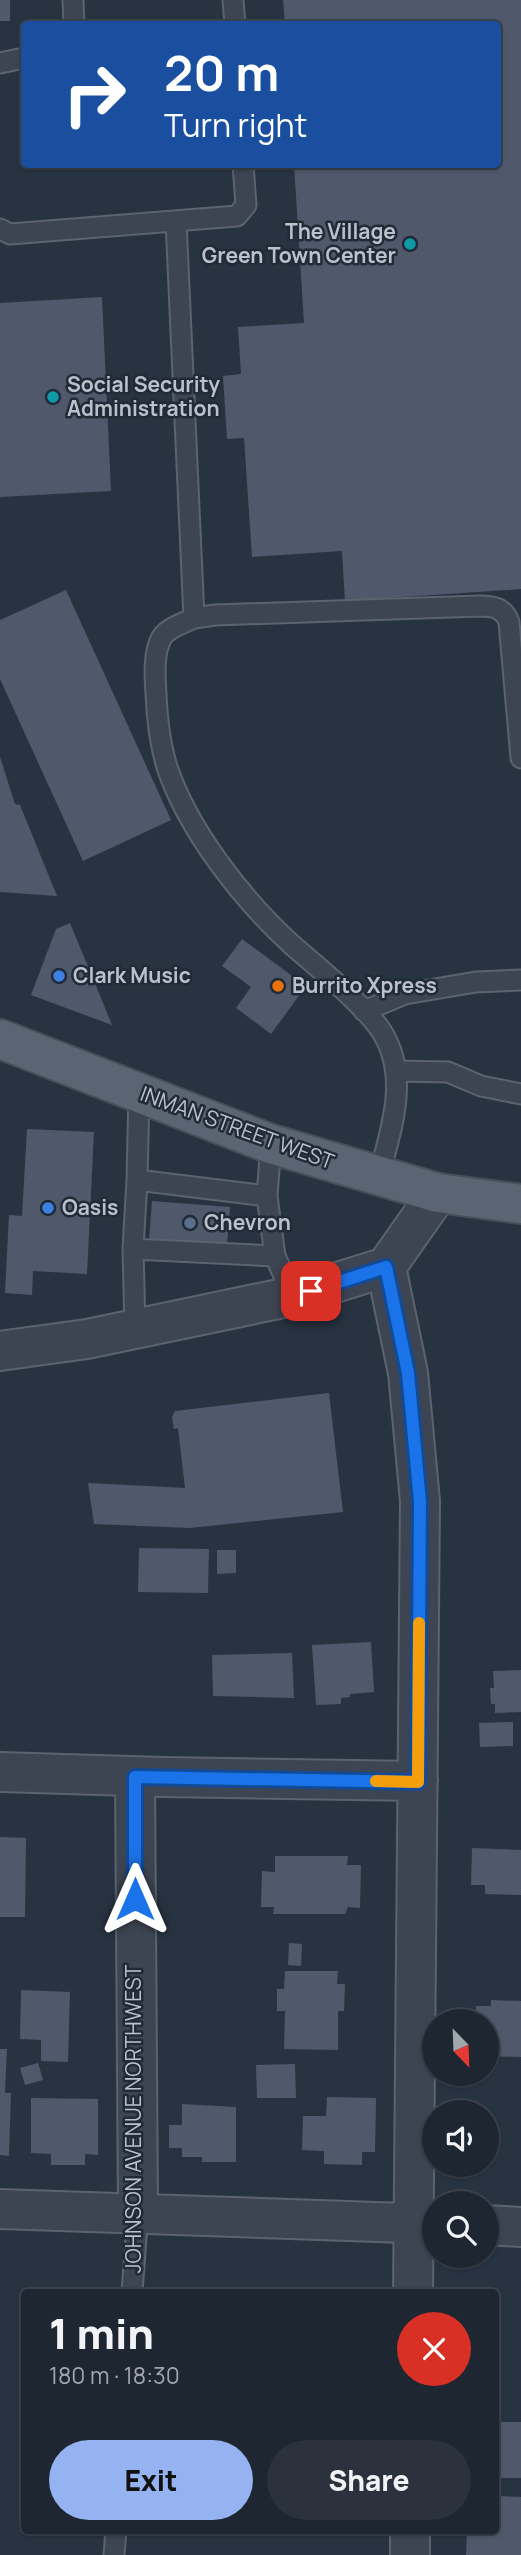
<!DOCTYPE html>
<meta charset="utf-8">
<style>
body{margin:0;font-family:Manrope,sans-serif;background:#2b323e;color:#f1f3f6;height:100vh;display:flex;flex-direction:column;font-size:26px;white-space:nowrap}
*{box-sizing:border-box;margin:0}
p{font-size:23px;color:#a1a5ac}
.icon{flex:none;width:38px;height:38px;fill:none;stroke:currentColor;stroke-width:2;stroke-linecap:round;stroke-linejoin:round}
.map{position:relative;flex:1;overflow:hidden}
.panel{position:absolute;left:21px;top:2289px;width:478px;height:245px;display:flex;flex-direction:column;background:#1e2632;border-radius:7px;box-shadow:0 2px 5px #0004,0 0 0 2px #3c434d}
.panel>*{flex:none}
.banner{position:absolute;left:21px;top:21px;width:480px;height:147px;border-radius:7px;box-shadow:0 2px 5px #0004,0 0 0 2px #3c434d;background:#1a4fa0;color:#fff;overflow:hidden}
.needle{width:46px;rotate:157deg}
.buttons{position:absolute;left:422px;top:2009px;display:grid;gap:14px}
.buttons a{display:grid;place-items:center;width:77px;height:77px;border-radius:50%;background:#1e2632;box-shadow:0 2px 5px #0004,0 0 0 2px #3c434d;font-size:35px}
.pin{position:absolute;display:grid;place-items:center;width:60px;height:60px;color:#fff;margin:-30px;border-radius:14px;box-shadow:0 4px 10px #0006}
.me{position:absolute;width:77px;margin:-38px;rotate:0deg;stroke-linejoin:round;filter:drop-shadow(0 0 5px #0008)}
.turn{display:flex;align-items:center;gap:24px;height:147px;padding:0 28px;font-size:32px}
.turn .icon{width:91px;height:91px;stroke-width:2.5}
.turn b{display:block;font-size:49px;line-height:60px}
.round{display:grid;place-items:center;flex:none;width:74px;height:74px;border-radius:37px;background:#2b323e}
.headline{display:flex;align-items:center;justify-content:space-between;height:119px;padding:0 28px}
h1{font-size:42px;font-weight:800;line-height:52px}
.cta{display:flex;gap:14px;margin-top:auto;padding:14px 28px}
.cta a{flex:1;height:80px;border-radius:42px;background:#95b2f1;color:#111;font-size:28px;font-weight:800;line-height:80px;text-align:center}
.cta a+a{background:#2b323e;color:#f1f3f6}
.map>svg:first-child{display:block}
</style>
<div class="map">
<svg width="521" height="2555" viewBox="0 0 521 2555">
<rect width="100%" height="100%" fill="#283342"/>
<!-- building -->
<path fill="#4f596b" d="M0,0H10V21H0Z
M283,0H521V589L345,601L342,551L252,557L244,438L227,439L223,376L241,374L238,327L304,323L294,164H497V24H285Z
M102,297L111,491L0,497V303Z
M66,590L171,820L83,861L0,679V620Z
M0,757L15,804L20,805L57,896L0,892Z
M70,923L101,998L112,1025L31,995L56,929Z
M242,939L306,986L271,1034L236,1008L251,987L222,966Z
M27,1129L94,1132L87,1274L33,1271L32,1295L5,1293L9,1215L22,1216Z
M152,1201L230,1207L227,1246L149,1240Z
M329,1393L343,1512L190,1528L94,1524L88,1483L185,1488L178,1428L174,1429L172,1417L175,1411Z
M139,1548L209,1549L208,1593L138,1592Z
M217,1550H236V1573L217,1574Z
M371,1642L374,1692L350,1694V1697L341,1698V1704L316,1705L312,1645Z
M292,1653L294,1698L213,1696L212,1655Z
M521,1670V1712L495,1713V1704H491L490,1688H494L493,1671Z
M513,1722V1746L480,1747L479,1723Z
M0,1837L26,1838L25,1917H0Z
M472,1848L521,1850V1895L485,1894V1885H471Z
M275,1856H348L347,1865H361L360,1908L348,1907L345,1914H273L274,1907H261L262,1871L275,1872Z
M289,1943L302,1944L301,1966L288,1965Z
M285,1971H338L337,1984H345L344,2011H338V2050L284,2049L285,2011H277V1989H284Z
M21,1990L70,1992L68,2062L41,2061V2040L20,2039Z
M491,2000L521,2001V2057L487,2056L486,2021H475L476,2006H491Z
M0,2049H7L5,2093H11L9,2156L0,2155Z
M38,2063L43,2080L25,2085L20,2068Z
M295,2064L296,2098H257L256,2065Z
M327,2097L376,2098L375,2152H362V2165L324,2164V2151L302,2150L303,2116H326Z
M31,2098L98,2099V2155L85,2154V2165H51V2154L31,2153Z
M182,2104L236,2107V2162H202V2157H182V2148H169V2125H182Z
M495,2422H521V2478H495Z
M495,2496L521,2497V2555H466L467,2530H495Z"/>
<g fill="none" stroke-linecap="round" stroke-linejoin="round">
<defs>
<path id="service" d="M73,0L74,24
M233,0L235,24
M0,63L24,58
M176,221L194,618C184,623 169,627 162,637C153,652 155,677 156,694C157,718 160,744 167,767C188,830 242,899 291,944C317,967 364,1004 382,1032C410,1077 391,1129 379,1176
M0,229L10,234L237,216L246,205L243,164
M194,618L215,615L480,606C494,606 504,608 509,622L521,758
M364,1011L405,994L476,982L521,980
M396,1071L448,1072L481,1086L521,1094
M139,1093L137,1180L267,1196
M271,1144L267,1196L275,1256L293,1296
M137,1180L133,1249L275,1256
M133,1249L135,1328
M132,2292L138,2212
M114,2555L116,2530"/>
<path id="minor" d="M386,1267L408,1373L420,1501L413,2292
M0,1351L87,1339L293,1296L386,1267L438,1193
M0,1772L163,1777L418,1781
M135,1777L138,2212
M0,2209L434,2224
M486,2225L521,2227
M410,2555V2530"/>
<path id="primary" d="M0,1039L271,1144L438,1193L521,1204"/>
</defs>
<!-- service casing -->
<use href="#service" stroke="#5b636f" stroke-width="23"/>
<!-- minor casing -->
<use href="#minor" stroke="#5b636f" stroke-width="42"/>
<!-- primary casing -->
<use href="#primary" stroke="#464e5b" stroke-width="42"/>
<!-- service -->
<use href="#service" stroke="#3d4552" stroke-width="19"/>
<!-- minor -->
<use href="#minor" stroke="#3d4552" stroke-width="38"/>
<!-- primary -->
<use href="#primary" stroke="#5b6472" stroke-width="38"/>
</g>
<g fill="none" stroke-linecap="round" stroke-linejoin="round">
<defs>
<path id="route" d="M135,1899V1777L418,1782L420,1502L408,1373L386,1267L311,1291"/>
</defs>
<!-- route casing -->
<use href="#route" stroke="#114b97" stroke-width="18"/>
<!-- route -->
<use href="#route" stroke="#1a73e8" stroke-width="12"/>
<!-- slow -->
<path stroke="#f59e0b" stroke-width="12" d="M376,1781L418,1782L419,1623"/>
</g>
<!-- markers -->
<g fill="#0f9aa8" stroke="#212a37" stroke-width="2.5">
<circle cx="410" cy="244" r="7"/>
<circle cx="53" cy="397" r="7"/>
</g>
<g fill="#3f7fe0" stroke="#212a37" stroke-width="2.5">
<circle cx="59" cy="976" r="7"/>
<circle cx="48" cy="1208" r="7"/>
</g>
<circle fill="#e8710a" stroke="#212a37" stroke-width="2.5" cx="278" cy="986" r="7"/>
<circle fill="#5c6f8a" stroke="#212a37" stroke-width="2.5" cx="190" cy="1223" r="7"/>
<g text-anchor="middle" stroke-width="5" stroke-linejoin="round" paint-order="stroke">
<!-- poi labels -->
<g font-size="21" font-weight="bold" fill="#bac0cc" stroke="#212a37" text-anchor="start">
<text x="396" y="239" text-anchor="end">The Village<tspan x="396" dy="24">Green Town Center</tspan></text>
<text x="67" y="392">Social Security<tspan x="67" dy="24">Administration</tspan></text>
<text x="73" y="983">Clark Music</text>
<text x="292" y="993">Burrito Xpress</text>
<text x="62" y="1215">Oasis</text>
<text x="204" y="1230">Chevron</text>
</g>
<!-- street labels -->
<g font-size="21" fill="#bac0cc" stroke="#212a37">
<text transform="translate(237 1128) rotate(20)" y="7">INMAN STREET WEST</text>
<text transform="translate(134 2119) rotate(-90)" y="7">JOHNSON AVENUE NORTHWEST</text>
</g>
</g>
</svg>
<div class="buttons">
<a><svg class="needle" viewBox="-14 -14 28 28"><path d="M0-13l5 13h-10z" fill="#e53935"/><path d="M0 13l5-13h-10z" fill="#a1a5ac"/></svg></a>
<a><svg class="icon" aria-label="sound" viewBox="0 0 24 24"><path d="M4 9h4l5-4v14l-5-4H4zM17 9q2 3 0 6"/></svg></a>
<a><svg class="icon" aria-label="search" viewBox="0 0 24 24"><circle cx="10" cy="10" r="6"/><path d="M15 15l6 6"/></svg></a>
</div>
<div class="pin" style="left:311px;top:1291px;background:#d93025"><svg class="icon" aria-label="arrive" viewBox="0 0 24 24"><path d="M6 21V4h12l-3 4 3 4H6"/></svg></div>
<svg class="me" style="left:135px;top:1899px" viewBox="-20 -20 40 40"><path d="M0-17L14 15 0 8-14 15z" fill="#1a73e8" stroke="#fff" stroke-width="4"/></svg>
<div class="banner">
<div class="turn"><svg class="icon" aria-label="right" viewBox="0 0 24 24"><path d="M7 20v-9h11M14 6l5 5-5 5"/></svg><div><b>20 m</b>Turn right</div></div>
</div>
<section class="panel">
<div class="headline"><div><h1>1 min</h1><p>180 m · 18:30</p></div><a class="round" style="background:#d93025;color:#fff"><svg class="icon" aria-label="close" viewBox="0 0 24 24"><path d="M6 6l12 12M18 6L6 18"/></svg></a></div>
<div class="cta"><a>Exit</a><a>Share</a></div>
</section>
</div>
